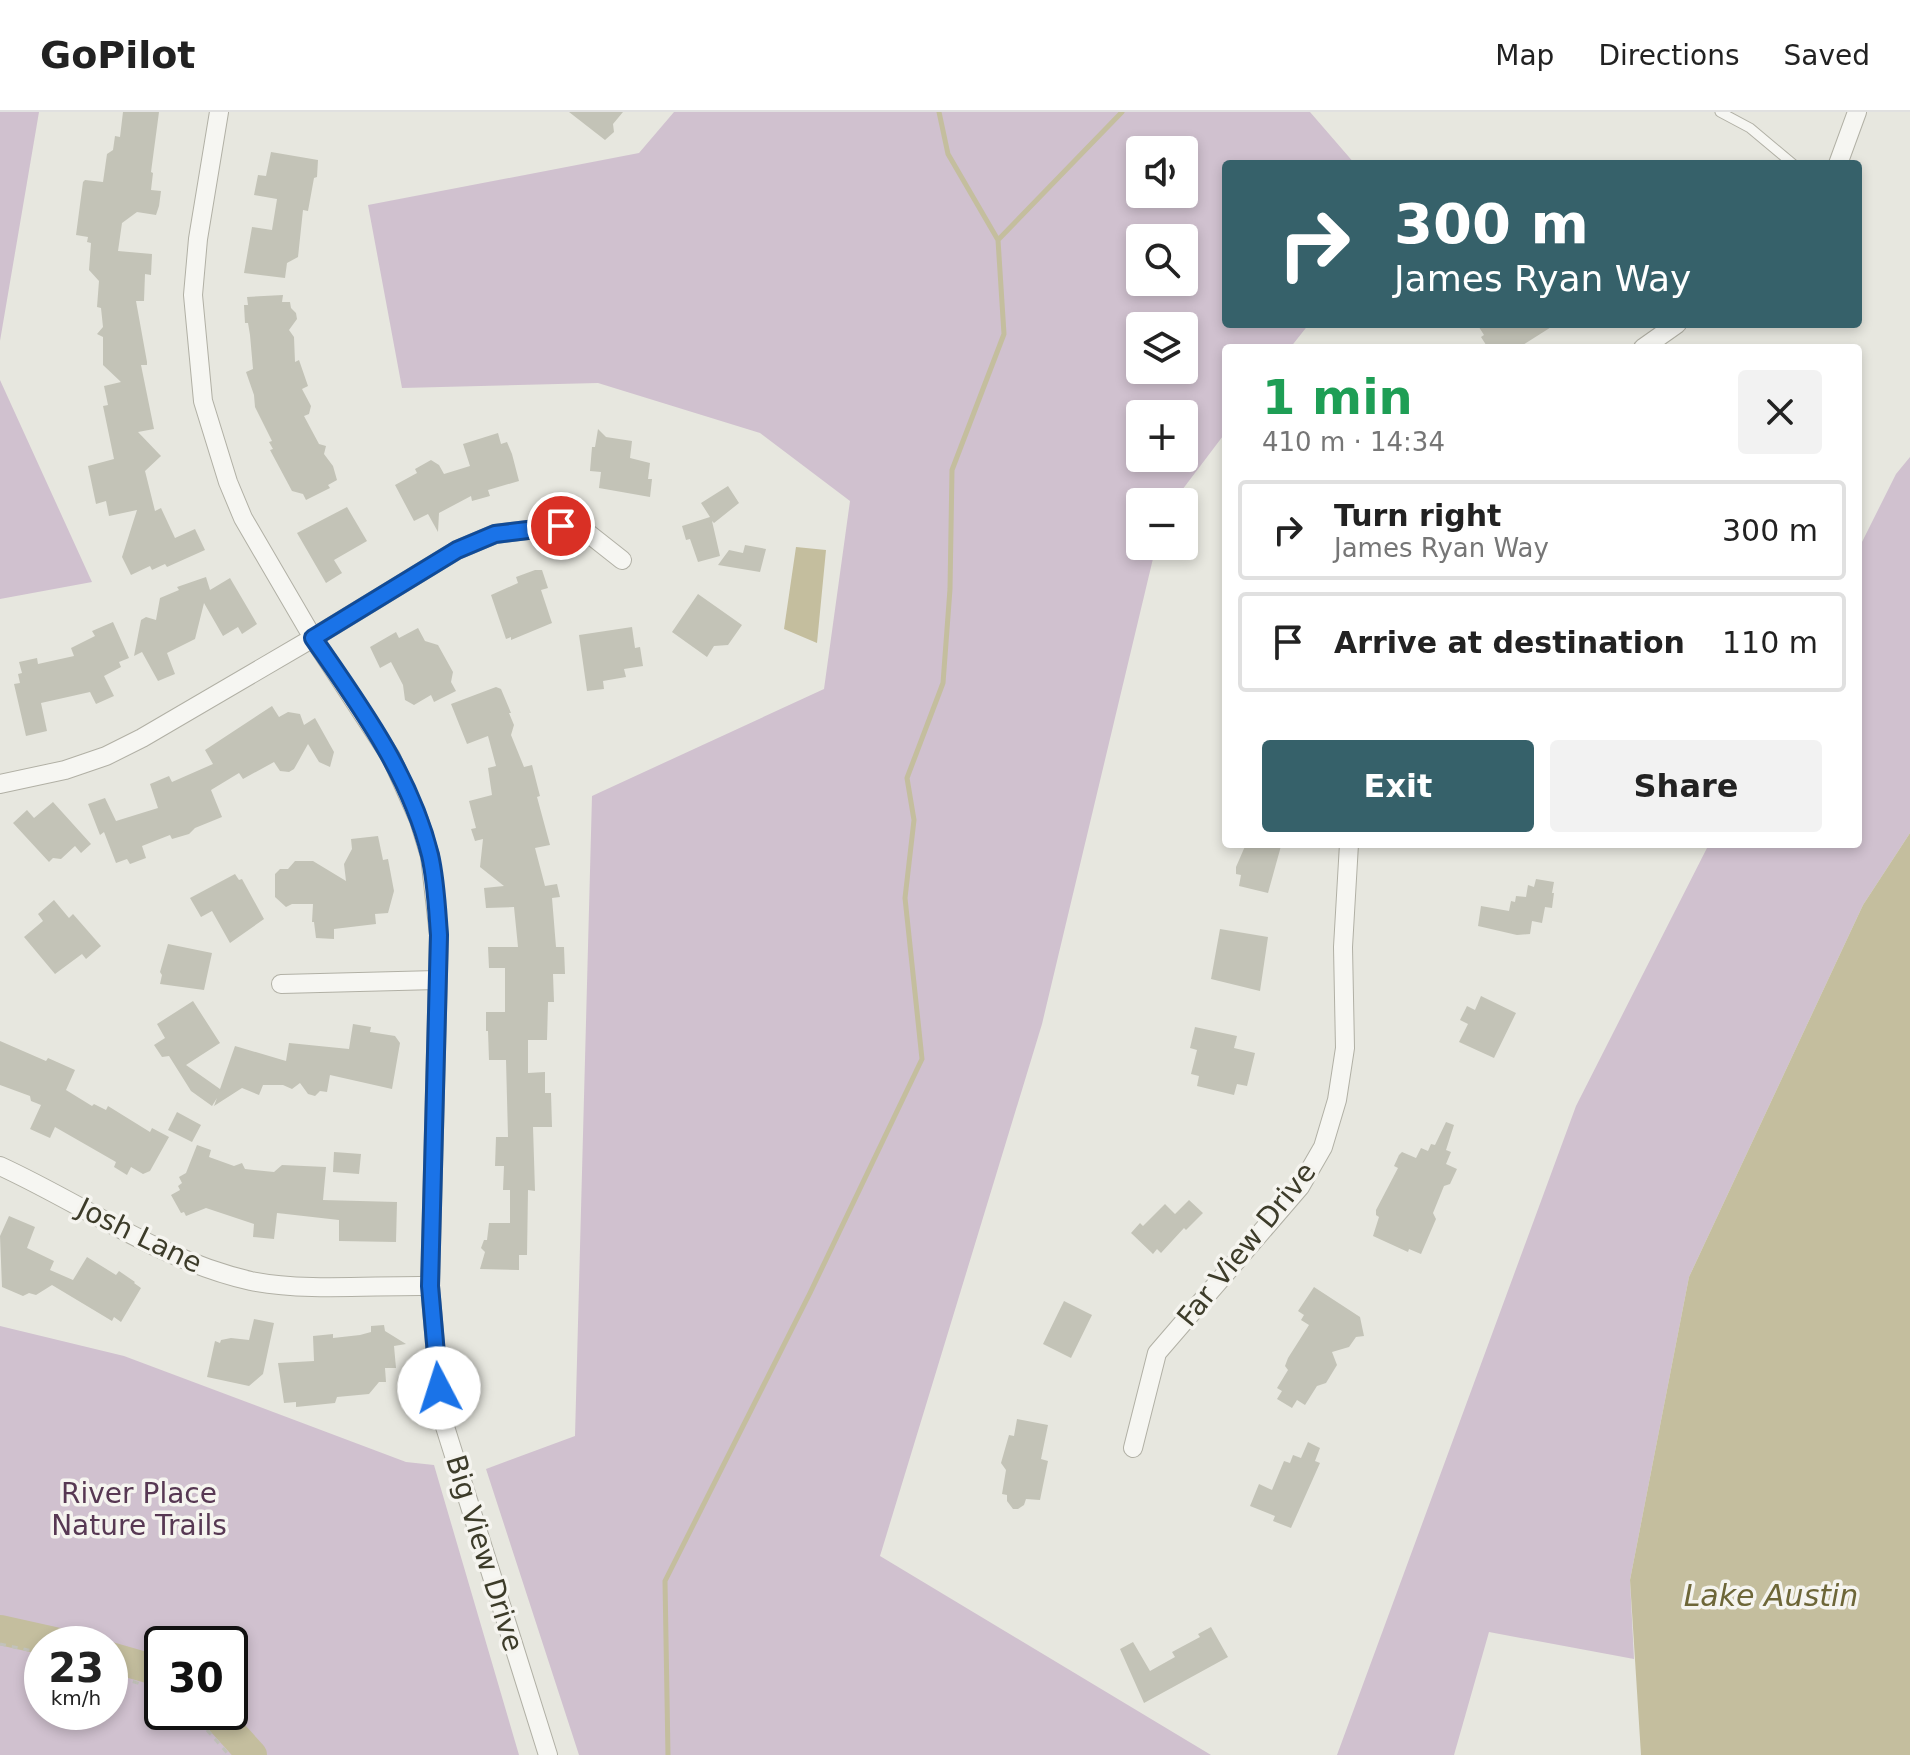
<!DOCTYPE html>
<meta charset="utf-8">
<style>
body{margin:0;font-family:"DejaVu Sans",sans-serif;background:#f2f2f2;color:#222;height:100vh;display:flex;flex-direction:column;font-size:30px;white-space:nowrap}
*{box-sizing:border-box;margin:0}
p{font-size:26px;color:#767676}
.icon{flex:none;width:44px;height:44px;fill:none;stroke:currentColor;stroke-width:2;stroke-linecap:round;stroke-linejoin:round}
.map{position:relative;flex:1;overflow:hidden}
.sheet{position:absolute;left:1222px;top:232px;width:640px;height:504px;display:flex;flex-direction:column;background:#fff;border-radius:8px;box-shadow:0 4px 12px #0003}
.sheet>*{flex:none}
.banner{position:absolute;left:1222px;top:48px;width:640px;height:168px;border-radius:8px;box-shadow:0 4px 12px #0003;background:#36616a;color:#fff;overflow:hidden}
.tools{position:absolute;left:1126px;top:24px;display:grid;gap:16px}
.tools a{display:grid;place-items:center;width:72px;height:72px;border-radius:8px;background:#fff;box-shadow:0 4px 12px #0003;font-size:40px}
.speed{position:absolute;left:24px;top:1514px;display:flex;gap:16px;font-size:40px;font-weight:700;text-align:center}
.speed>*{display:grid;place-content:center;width:104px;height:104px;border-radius:50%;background:#fff;box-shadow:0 4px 12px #0003;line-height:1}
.speed small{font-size:20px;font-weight:400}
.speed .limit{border:4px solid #111;border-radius:12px;background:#fff;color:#111}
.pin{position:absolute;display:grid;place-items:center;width:68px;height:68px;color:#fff;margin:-34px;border:4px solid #fff;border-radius:50%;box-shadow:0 2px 8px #0007}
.me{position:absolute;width:88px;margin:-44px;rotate:355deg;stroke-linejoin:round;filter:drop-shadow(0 0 6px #0008)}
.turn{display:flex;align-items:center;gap:28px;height:168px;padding:0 40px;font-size:36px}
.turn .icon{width:104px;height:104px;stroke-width:2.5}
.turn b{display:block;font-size:56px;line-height:68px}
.round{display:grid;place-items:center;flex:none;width:84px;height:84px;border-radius:8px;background:#f2f2f2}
.headline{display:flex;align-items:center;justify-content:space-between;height:136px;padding:0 40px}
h1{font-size:48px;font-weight:800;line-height:60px;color:#1e9e55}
.action{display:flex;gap:16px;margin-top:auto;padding:16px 40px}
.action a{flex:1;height:92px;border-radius:8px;background:#36616a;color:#fff;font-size:32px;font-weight:800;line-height:92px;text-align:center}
.action a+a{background:#f2f2f2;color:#222}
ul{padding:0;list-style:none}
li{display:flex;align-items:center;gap:24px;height:100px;margin:0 16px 12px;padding:0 24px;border:4px solid #e0e0e0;border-radius:8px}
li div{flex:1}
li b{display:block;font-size:30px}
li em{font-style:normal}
header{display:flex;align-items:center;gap:48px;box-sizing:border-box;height:112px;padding:0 40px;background:#fff;border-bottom:2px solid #e0e0e0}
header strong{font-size:38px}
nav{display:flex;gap:44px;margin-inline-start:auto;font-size:28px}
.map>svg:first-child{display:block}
</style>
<header>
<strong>GoPilot</strong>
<nav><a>Map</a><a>Directions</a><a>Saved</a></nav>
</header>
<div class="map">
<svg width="1910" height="1643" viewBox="0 0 1910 1643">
<rect width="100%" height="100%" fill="#e7e7df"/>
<!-- green -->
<path fill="#d0c1cf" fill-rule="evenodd" d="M0,0H39L0,229Z
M674,0H1310L1355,52H1226V212H1309L1290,236H1226V320L1173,390H1140V434H1156L1042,912L880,1444L1211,1643H579L486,1357L575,1324L592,684L824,577L850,389L760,321L598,271L402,276L368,93L639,41ZM1140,38H1184V82H1140ZM1140,126H1184V170H1140ZM1140,214H1184V258H1140ZM1140,302H1184V346H1140Z
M0,268L92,470L0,487Z
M1910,345V721L1863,793L1689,1165L1630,1468L1634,1547L1489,1520L1454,1643H1337L1576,994L1709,732H1858V438L1896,362Z
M0,1214L124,1244L406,1350L434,1353L519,1643H0ZM42,1532H110V1600H42ZM162,1532H230V1600H162Z"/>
<!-- water -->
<path fill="#c4be9e" d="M796,435L826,438L817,531L784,517Z
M1910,721V1643H1641L1630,1468L1689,1165L1863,793Z"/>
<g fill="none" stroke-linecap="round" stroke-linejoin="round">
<!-- stream -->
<path stroke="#c4be9e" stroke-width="5" d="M939,0L948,42L998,128
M668,1643L665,1469L810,1181L922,947L905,786L914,708L907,666L943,571L950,477L952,358L1004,222L998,128L1122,0"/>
<!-- river -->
<path stroke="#c4be9e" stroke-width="30" d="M0,1518L63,1532
M110,1545L162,1560
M213,1600L252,1643"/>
</g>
<!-- building -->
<path fill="#c3c3b7" d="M123,0H159L151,60L153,61L151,78L161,79L159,94L156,103L137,100L122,111L118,139L152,142L151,163L145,162L144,189H136L147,250V253H141L154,317L138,320L161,344L145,359L155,399L161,396L175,426L195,417L205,438L167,455L165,452L152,458L150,454L131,463L122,445L137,398L109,404L106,389L96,392L88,354L114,347L103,294L108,293L104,274L121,270L103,253V225L97,222L103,215L101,196L97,195L99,169L89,158L91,131L87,130L88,125L76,123L83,70L85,68L103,70L107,42L113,38L115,24L120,25Z
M569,0H623L613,12L614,20L605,28Z
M271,40L318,48L317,65L314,66L308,99L303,98L298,145L287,151L285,166L244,161L252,115L272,118L277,87L254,83L258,63L266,64Z
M283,183L282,190H290L291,196L296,201L297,207L289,218L294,225L295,250L299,248L308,274L302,277L311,294L309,302L304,304L319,332L326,334L324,342L333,354L337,368L328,373L330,376L306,388L303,382L292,379L270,338L273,337L269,330L272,329L255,295L254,283L246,260L253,257L250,223L248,211H245L244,193H248L247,185Z
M1477,212H1556L1518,236H1488L1481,225L1484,223Z
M598,317L606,325L632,329L630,346L650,351L648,367H652L650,385L599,376L601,360L590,359L592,335H595Z
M498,321L501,332L507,330L512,342L519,369L488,378L490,384L472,389L471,384L439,401L438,420L428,402L414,409L395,373L417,361L415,357L431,348L439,353L444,362L470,354L463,332Z
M728,374L739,391L714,411L712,409L720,444L698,450L690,427L686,428L682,414L710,405L701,391Z
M347,395L367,429L334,448L342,461L326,471L297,421Z
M745,433L766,437L760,460L718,453L729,438L743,441Z
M535,458H542L548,476L541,478L552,511L511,528V525L506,527L491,483L518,471L516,465Z
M206,465L210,478L230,466L257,512L242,522L238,515L223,524L204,491L195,527L167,541L175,562L158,569L142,540L134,544L141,508L146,505L156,508L160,486L179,478L177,475Z
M698,482L742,513L728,533L714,534L707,545L672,520Z
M113,510L129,546L119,550L121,555L104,564L114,584L96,592L90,580L41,591L47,619L26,624L14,572L20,571L18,562L22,561L19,550L37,546L38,552L74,544L71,536L95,524L92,519Z
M632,515L635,536L640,535L643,554L624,557L626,565L603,569L604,577L587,579L579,523Z
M418,516L425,529L438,533L453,560L451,570L456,579L434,590L431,583L414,593L405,588L403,573L391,550L380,556L370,535L396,520L399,526Z
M496,575L501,577L511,601H509L514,613L511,623L524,655L532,653L540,684L537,685L550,733L535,736L545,774L557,772L560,785L552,786L556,835H564L565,862H553L554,890H548L547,928H528V961L545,960V981H551L552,1015H533L535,1079L528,1078L527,1143H519V1158L480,1157L485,1140L481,1136L484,1128H487L489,1111H510V1078H503L504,1054H495L496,1025H508L506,948H489L488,919H486V900H505V856H489L488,835H518L514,795L486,796L484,776L504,774L480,755L483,727L475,729L471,717L476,716L469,689L492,683L488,656L496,654L488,624L467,632L451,592Z
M272,594L279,605L288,600L300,602L304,613L315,606L334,640L330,655L319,650L308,632L294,657L289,660L280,659L274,650L243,667L239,661L211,678L222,705L195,716L189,722L172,727L170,723L142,734L146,746L130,752L127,747L116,751L104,720L100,723L88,692L105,686L116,709L158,696L150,672L169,664L172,670L213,652L205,638Z
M53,690L91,732L81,741L75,734L61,747L53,746L49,750L13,711L27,698L34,706Z
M378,724L383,748L388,747L394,779L388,801L375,802L376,812L334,817V827L316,826L314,810H312L313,792H292L286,795L275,785V762L280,757H288L295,749H313L346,769L344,752L352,737L351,727Z
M1246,732H1280L1281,734L1268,781L1239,774L1241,763L1236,762V755Z
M235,762L239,768L242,767L264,807L230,831L212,799L201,805L190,786Z
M1536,767L1554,770L1552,781H1554L1552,796L1545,795L1542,811L1532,809L1530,822L1517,823L1478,814L1481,794L1509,799L1511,789L1515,790L1516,784L1526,785L1528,773L1534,775Z
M54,788L69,806L73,802L101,834L86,847L82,842L55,862L24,825L43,809L38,802Z
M1220,817L1268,825L1260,879L1211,867Z
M168,832L212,841L204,878L160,872L162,863L160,860Z
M1481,884L1516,901L1494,946L1459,930L1468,912L1460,908L1467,894L1475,898Z
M193,889L220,931L186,953L220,977L235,934L286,949L289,931L349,937L353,912L371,915L370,920L395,924L400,931L392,977L330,963L327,980L320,979L315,984L308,982L300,971L292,977L283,973H263L259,983L242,976L214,994L217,986L212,994L191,979L169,944L162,945L154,933L165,926L157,912Z
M1195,915L1237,924L1234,936L1255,941L1247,974L1237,972L1234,983L1197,974L1199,964L1191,962L1197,938L1190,936Z
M0,929L46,949L48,946L75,958L66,978L92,994L94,992L106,998L108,994L150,1020L152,1016L169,1025L150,1059L143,1062L131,1055L127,1063L114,1055L116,1050L55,1015L50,1026L30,1017L41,993L31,989L30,984L0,973Z
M177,1000L201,1013L192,1030L168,1018Z
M1446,1010L1454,1013L1446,1038L1451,1040L1446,1052L1457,1057L1450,1072L1444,1074L1433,1101L1436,1107L1421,1142L1409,1137L1408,1140L1373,1124L1379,1105L1376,1103V1098L1398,1056L1394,1054L1399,1043L1402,1040L1416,1046L1421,1036L1428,1039L1431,1032L1435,1033Z
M197,1033L211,1038L209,1045L234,1054L242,1051L245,1057L274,1060L282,1053L326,1055L323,1088L397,1090L396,1130L339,1129V1108L277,1101L274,1127L253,1125L254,1112L206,1096L186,1104L184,1100L181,1101L171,1083L180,1078L178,1074L182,1071L179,1065L186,1061Z
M334,1040L361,1042L359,1062L333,1060Z
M1189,1088L1203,1101L1186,1118L1184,1116L1161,1141L1157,1137L1153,1142L1131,1121L1140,1111L1143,1114L1165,1092L1175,1102Z
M9,1104L35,1115L27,1136L54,1149L50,1158L73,1168L87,1145L116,1163L119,1159L135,1170L134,1171L141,1176L121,1210L114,1205L112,1209L52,1173L36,1183L29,1181L23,1184L2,1175L0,1124Z
M1314,1175L1360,1205L1364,1224L1356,1225L1349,1235L1332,1240L1337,1253L1326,1271L1317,1274L1305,1293L1297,1288L1292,1296L1277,1287L1282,1279L1277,1276L1288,1258L1285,1254L1288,1246L1309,1213L1301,1208L1304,1203L1298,1199Z
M1064,1189L1092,1203L1071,1246L1043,1232Z
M254,1207L274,1211L263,1262L249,1274L207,1265L215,1229L220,1231L221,1228L231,1226L249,1228Z
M384,1213L385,1219L406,1232L394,1234L396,1256H385L386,1270H379L369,1282L337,1285L335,1291L296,1295V1290L284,1291L278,1251L314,1249L313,1224L333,1222V1226L360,1223L371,1220V1214Z
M1017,1307L1048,1313L1041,1347L1048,1349L1040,1388L1026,1387L1024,1393L1018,1397H1013L1007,1389V1383L1002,1382L1006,1358L1001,1351L1009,1323L1014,1324Z
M1308,1330L1320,1336L1315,1349L1320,1351L1291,1416L1273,1409L1275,1404L1250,1394L1259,1372L1272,1378L1284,1349L1290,1351L1293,1343L1301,1346Z
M1211,1515L1228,1545L1144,1591L1120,1537L1133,1530L1150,1559L1175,1545L1172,1540L1200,1525L1198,1522Z"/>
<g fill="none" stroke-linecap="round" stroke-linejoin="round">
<defs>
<path id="service" d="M1720,0L1750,16L1793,52"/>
<path id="minor" d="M219,0L198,127L193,183L203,289L228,370L243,406L313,526L391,645L419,708L430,744L439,823L430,1174L441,1302L548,1643
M1838,52L1857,0
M1643,236L1677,212
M0,672L65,658L106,644L142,626L313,526L457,438L495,422L561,414L584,418L622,448
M281,872L437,868
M0,1054C83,1092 161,1149 251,1169C307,1180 373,1173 430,1174
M1133,1336L1157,1241L1300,1075L1323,1035L1337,988L1345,936L1343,835L1349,732"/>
</defs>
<!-- service casing -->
<use href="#service" stroke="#b1b0a5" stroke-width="11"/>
<!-- minor casing -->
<use href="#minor" stroke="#b1b0a5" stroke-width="20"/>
<!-- path -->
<path stroke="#c2c2ba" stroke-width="3" stroke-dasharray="6 6" stroke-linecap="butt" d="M0,1532L42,1541
M110,1562L162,1579
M191,1600L229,1643"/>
<!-- service -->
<use href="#service" stroke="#f6f6f2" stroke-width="9"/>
<!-- minor -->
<use href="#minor" stroke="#f6f6f2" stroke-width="18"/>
</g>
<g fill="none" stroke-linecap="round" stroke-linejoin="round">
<defs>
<path id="route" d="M439,1276L430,1174L439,823C437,796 436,769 430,743C410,662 360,594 313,526L457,438L495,422L561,414"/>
</defs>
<!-- route casing -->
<use href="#route" stroke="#114b97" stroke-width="20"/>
<!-- route -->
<use href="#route" stroke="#1a73e8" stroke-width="14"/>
</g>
<g text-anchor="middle" stroke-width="7" stroke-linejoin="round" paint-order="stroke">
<!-- street labels -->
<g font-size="28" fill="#3d3c2a" stroke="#f5f4ef">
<text transform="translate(140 1123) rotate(26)" y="10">Josh Lane</text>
<text transform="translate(1246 1132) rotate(-51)" y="10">Far View Drive</text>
<text transform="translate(485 1441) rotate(73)" y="10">Big View Drive</text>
</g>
<!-- park labels -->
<g font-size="28" fill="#573853" stroke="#f5f4ef">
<text x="139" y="1391">River Place<tspan x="139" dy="32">Nature Trails</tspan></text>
</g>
<!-- water labels -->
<g font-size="30" font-style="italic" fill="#6d6638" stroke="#f5f4ef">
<text x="1771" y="1494">Lake Austin</text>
</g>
</g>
</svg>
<div class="tools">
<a><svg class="icon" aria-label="sound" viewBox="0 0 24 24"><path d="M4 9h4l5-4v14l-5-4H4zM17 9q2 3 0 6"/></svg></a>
<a><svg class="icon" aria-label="search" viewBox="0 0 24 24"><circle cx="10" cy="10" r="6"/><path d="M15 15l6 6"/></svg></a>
<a><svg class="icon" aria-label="layers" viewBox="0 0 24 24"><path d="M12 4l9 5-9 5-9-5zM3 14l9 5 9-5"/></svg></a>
<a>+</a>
<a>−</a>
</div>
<div class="speed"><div>23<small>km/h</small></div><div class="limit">30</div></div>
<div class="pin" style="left:561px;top:414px;background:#d93025"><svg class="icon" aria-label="arrive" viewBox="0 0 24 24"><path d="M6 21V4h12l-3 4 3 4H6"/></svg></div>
<svg class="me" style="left:439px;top:1276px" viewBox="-20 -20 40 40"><circle r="19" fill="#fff"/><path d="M0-13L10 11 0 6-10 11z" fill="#1a73e8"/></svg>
<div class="banner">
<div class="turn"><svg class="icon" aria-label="right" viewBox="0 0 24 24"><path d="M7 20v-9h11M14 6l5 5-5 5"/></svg><div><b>300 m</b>James Ryan Way</div></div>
</div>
<section class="sheet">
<div class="headline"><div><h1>1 min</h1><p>410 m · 14:34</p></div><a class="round"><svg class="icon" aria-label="close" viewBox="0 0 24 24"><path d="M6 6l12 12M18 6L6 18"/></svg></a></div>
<ul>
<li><svg class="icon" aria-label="right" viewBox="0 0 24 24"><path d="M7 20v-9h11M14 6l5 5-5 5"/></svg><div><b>Turn right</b><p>James Ryan Way</p></div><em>300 m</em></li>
<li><svg class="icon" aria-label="arrive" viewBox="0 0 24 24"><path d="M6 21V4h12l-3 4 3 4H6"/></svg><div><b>Arrive at destination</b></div><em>110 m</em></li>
</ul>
<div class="action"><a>Exit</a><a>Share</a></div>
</section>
</div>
